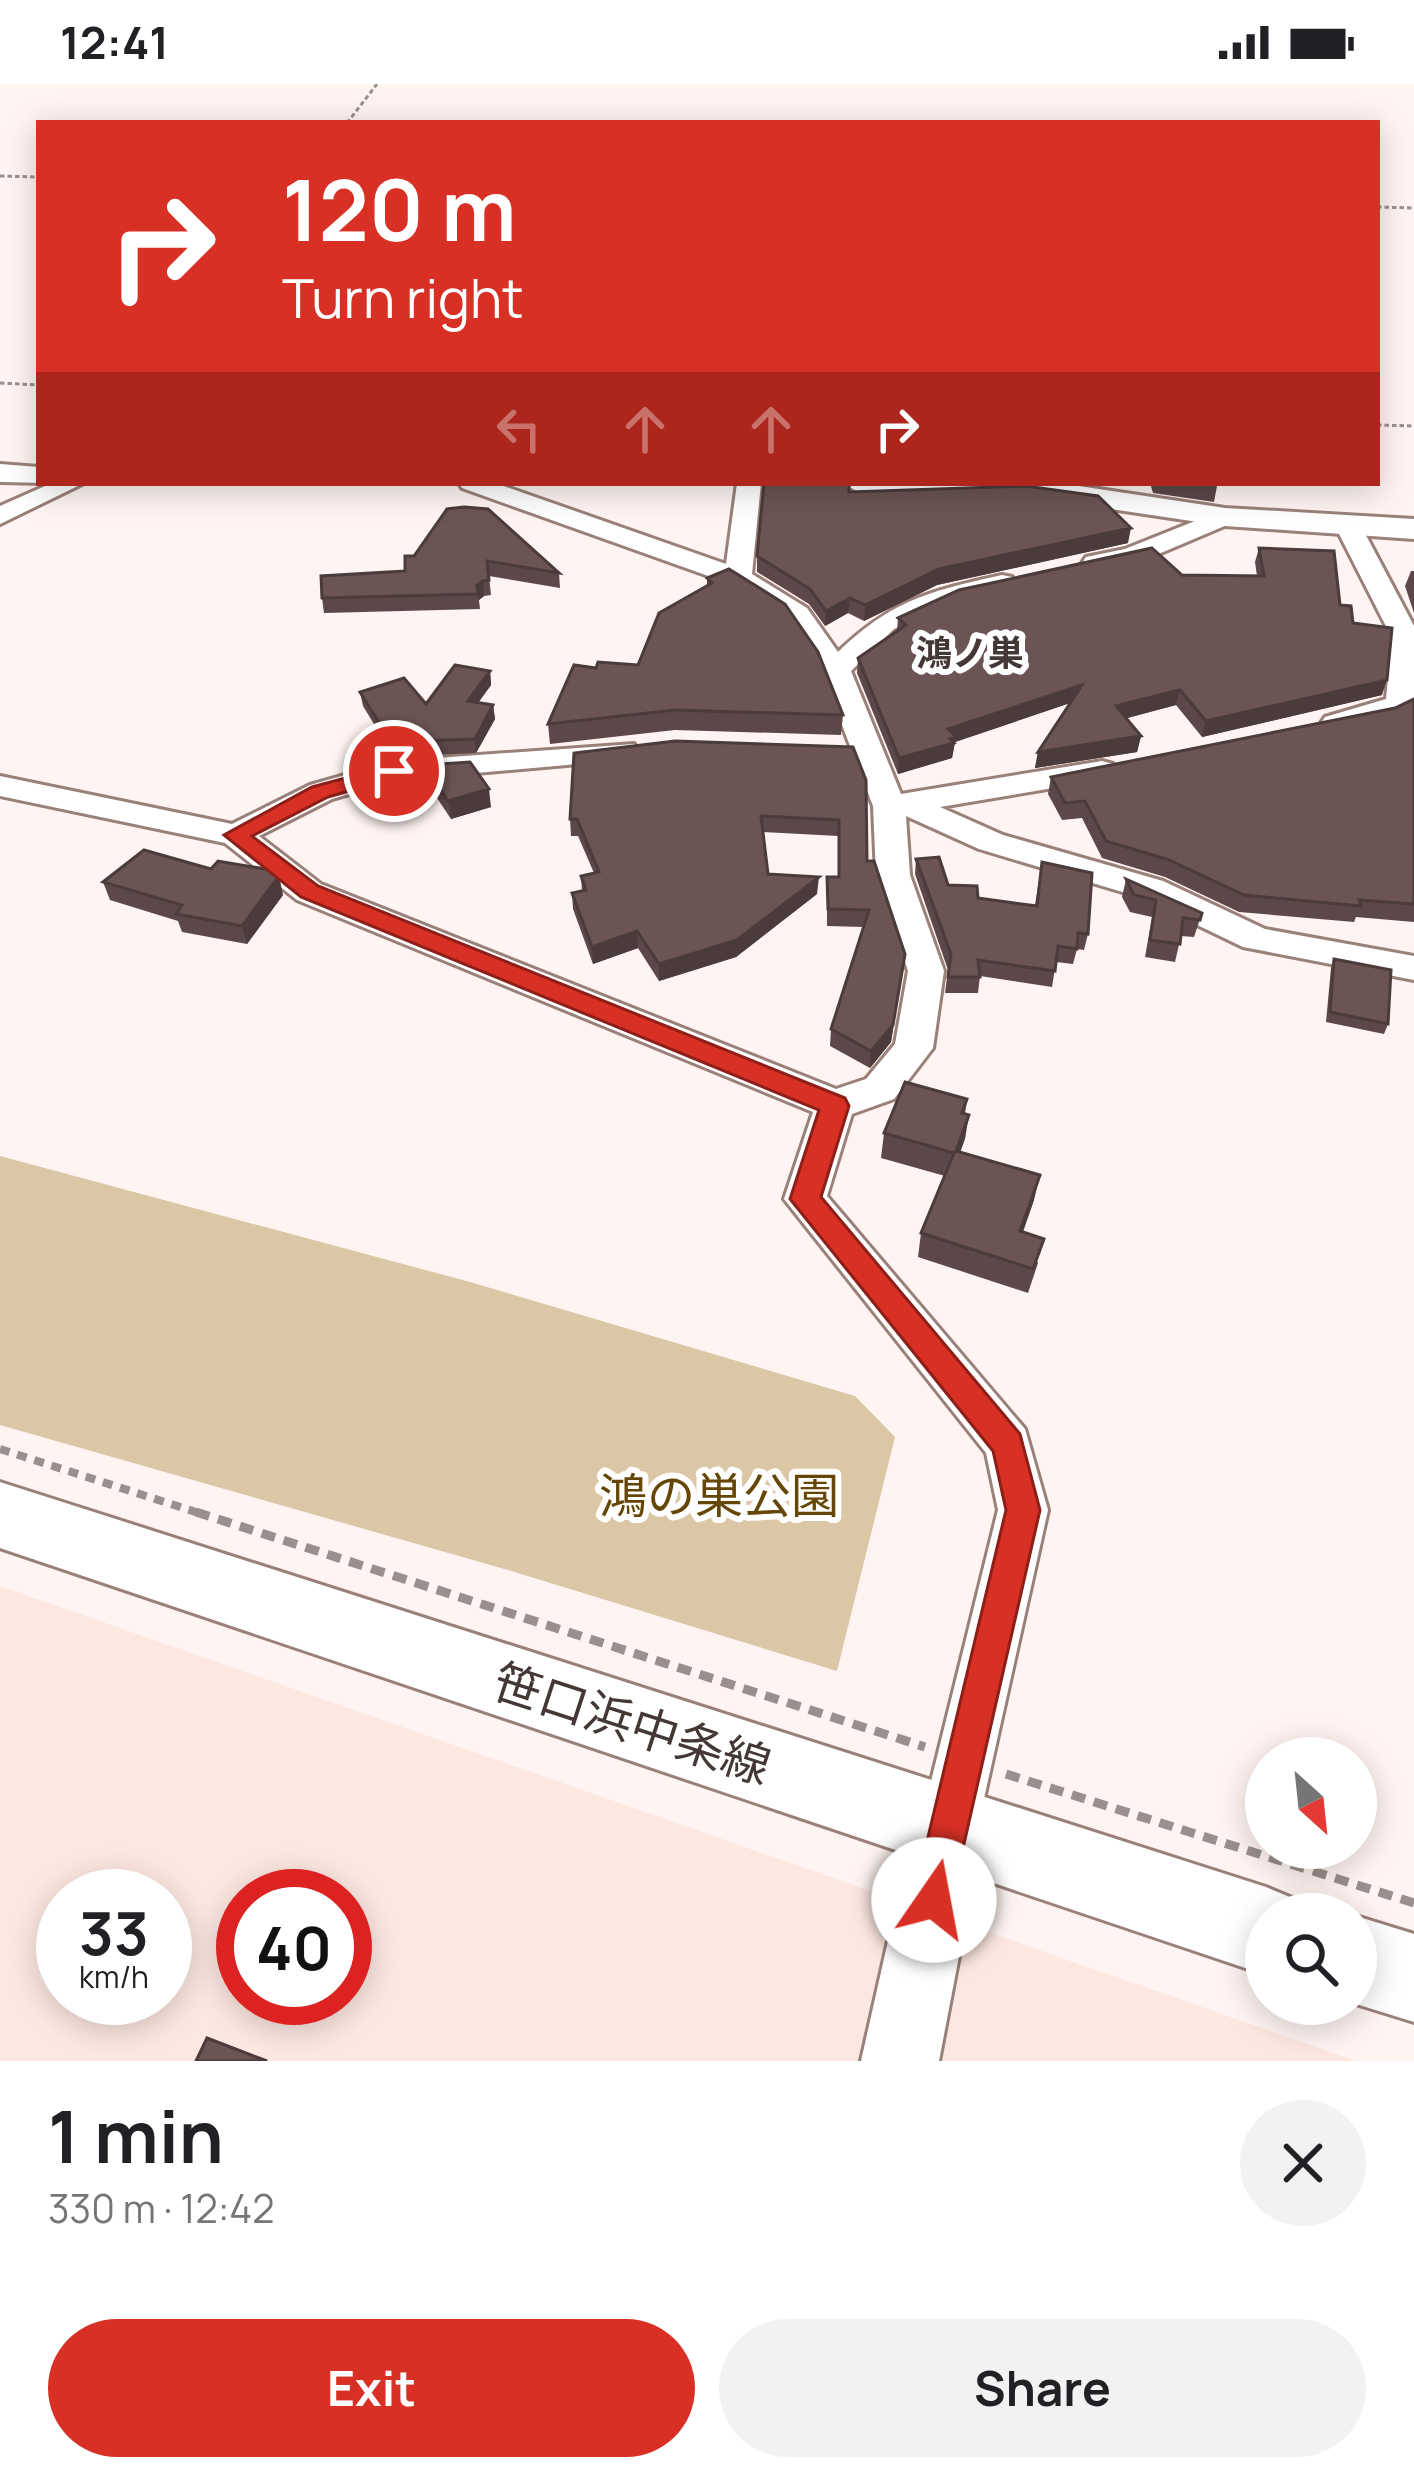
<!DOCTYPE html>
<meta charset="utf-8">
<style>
body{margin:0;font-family:Manrope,"Noto Sans JP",sans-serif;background:#f2f2f2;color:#202124;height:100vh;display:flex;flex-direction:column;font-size:45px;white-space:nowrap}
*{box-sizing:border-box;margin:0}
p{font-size:39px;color:#757577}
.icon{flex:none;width:66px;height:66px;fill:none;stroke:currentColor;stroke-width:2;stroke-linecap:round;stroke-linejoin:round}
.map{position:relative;height:1977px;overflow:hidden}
.drawer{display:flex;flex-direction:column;background:#fff;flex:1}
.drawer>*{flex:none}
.guide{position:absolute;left:36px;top:36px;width:1344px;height:366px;border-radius:0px;box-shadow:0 6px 30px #0003;background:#d93025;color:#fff;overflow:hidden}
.needle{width:78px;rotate:153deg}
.buttons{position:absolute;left:1245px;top:1653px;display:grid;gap:24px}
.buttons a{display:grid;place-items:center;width:132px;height:132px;border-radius:50%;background:#fff;box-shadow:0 6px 30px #0003;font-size:60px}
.speed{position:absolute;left:36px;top:1785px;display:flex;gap:24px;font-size:60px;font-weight:700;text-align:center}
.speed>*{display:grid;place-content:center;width:156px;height:156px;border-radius:50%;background:#fff;box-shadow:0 6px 30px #0003;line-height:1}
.speed small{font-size:30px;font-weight:400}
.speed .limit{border:18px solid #d22;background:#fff;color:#111}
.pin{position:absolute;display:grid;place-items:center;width:102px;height:102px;color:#fff;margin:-51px;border:6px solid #fff;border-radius:50%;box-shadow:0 3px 12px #0007}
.me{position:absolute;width:132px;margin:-66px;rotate:12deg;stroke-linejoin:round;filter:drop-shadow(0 0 9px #0008)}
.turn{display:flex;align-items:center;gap:42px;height:252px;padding:0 48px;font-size:54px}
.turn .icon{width:156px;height:156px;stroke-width:2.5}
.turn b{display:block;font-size:84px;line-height:102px}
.lanes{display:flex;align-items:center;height:114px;padding:0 48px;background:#0003;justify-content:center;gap:60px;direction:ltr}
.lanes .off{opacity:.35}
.round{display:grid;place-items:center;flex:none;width:126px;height:126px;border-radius:63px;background:#f2f2f2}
.overview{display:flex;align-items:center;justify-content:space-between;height:204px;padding:0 48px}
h1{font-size:72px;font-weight:700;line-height:90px}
.action{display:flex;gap:24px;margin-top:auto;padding:24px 48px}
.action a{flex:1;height:138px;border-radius:72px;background:#d93025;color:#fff;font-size:48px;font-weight:700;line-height:138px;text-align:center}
.action a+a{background:#f2f2f2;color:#202124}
.status{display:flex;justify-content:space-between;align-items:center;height:84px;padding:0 60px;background:#fff;direction:ltr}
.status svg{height:33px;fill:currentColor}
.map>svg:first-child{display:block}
</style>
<div class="status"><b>12:41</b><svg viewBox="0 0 49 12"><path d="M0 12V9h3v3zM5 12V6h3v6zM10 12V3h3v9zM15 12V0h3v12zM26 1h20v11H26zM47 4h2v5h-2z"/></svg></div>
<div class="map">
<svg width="1414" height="1977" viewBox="0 0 1414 1977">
<rect width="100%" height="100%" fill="#fff4f1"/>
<!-- built -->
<path fill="#fde8e1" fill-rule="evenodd" d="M0,1502L1356,1977H0ZM63,1812H165V1914H63ZM243,1812H345V1914H243Z"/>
<!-- green -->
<path fill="#dbc6a5" d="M0,1072L470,1198L855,1312L895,1353L837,1587L508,1486L0,1341Z"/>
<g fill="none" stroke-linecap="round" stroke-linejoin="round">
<defs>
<path id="minor" d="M52,399H84L0,440V422Z
M459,399H495L726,480L737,399H761L752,490L807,524L838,568C892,516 930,507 1002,491L1012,493L1016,499L1012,505L957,517L894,545L851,587L901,710L1102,677L1113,680L1118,687L1113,694L940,723L1003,751L1163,797L1265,845L1414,872V896L1243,863L1139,813L979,765L906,732L910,791L944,887L933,964L894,1015L852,1030L827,1112L1025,1345L1048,1426L977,1746L968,1766L948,1775L928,1766L919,1746L998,1426L986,1369L784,1115L813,1028L297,816L225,759L0,712V692L232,740L310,701L394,677L634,660L639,667L623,676L396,696L332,715L259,752L321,800L836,1005L866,995L895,960L908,887L876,791L873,722L821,586L787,536L728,499L462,404Z
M1225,425L1234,428L1238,433L1234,438L1142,477L1095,487L1082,479L1086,473L1125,465Z
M1348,434L1361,442L1414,542V623L1336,648L1325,645L1321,639L1325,633L1386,615L1392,554L1335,442Z"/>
<path id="tertiary" d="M0,380L39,383V399H48L0,398Z
M843,399H1059L1225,424L1414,435V455L1225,442L1024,412L858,408Z
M948,1711L973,1721L983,1746L939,1977H861L913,1746L923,1721Z"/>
<path id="secondary" d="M0,1398L1266,1803L1297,1816L1302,1830H1266V1891L0,1464Z
M1356,1832L1414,1850V1938L1356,1920Z"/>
</defs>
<!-- minor casing -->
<use href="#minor" stroke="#99817a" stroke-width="6"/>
<!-- tertiary casing -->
<use href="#tertiary" stroke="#99817a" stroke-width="6"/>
<!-- secondary casing -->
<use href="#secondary" stroke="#99817a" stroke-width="6"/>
<!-- path-far2 -->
<path stroke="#9a8f8c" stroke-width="3" stroke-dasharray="4.5 3" stroke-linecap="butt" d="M347,39L377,0
M0,92L39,93
M1377,123L1414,124
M0,299L39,301
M1377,341L1414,342"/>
<!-- path-far1 -->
<path stroke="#9a8f8c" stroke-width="8" stroke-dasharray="10 8" stroke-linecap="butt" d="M0,1365L205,1431"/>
<!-- path -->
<path stroke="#9a8f8c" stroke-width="9" stroke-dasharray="14 9" stroke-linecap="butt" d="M196,1428L925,1663
M1006,1690L1414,1819"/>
<!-- minor -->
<use href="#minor" fill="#fff" fill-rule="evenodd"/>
<!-- tertiary -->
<use href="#tertiary" fill="#fff" fill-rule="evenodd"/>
<!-- secondary -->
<use href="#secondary" fill="#fff" fill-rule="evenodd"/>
</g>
<!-- wall -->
<path fill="#5c4848" d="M1150,399H1216L1217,402L1214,418L1153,409Z
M849,408L1128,459L937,501L864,537L848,529L825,542L809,520L757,488V472Z
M447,425L559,489L560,504L489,492L491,511L484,512L479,516L480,525L324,529L322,514L405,487Z
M1259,464L1340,521L1353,539L1382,611L1202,653L1176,621L1126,634L1141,652L1137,668L1035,684L1038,668L1070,619L955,658L952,674L898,690L857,589L858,574L897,547L898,534L1182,491L1257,492L1255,478Z
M1411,487H1414V529L1405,502Z
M707,494L843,631L841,651L675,646L550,660L548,640L596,584L638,581L707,502Z
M490,587L491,601L478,619L493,621L495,635L476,669L394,673L363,622L360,608L426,620Z
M1414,615V838L1356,833L1354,838L1239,828L1165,793L1102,774L1082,734L1062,736L1048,710L1051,693L1395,624Z
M853,663L867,777L905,870L891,958L870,984L830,962L831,945L863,843L827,842V793H838V752L763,748L768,790L817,810L736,873L659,897L638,864L593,880L573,825L572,809L582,807L581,792L594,789L578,752H571L570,735Z
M424,681L491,723L451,735L427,699Z
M916,775L948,801L978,814L1035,821L1042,778L1088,850L1084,866L1077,865L1073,880L1056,878L1052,903L980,892L978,909H945L948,886L915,790Z
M1126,795L1202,829L1194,853L1181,852L1175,878L1145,873L1152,833L1130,828L1122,813Z
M103,798L283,811L247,860L182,848L178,837L110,816Z
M1334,875L1388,940L1384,950L1326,938L1331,884Z
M967,1015L965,1030L969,1031L960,1068L1034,1116L1023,1148L1038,1179L1028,1209L918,1173L921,1149L945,1092L881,1074L884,1049Z"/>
<!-- shaded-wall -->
<path fill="#4b3b3b" d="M1131,444L1128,459L937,501L864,537L865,521L939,485Z
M483,497L484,512L479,516L477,501Z
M850,514L848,529L825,542L826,527Z
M490,587L491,601L469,631L468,617Z
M1387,596L1382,611L1202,653L1206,637Z
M1082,601L1079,616L955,658L952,674L898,690L899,674L948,645Z
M1180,606L1176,621L1113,638L1116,622Z
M493,621L495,635L476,669L475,655Z
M1141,652L1137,668L1035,684L1038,668Z
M489,705L491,723L451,735L448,717Z
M279,792L283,811L247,860L242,842Z
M819,793L817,810L736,873L659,897V880Z
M637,847L638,864L593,880L592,863Z
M905,870L891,958L870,984L871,967Z
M969,1031L965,1055L952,1091L956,1067Z
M1040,1091L1034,1116L1014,1171L1020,1147Z"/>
<!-- building -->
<path fill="#6b5454" stroke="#4b3b3b" stroke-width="3" d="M764,399H849V408L1026,402L1098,412L1131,444L939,485L865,521L850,514L826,527L810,505L757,472Z
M464,423L488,425L559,489L487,477L489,496L483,497L477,501L478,510L322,514L321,492L405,487V472H414L447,425Z
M1152,464L1182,491L1264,492L1259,464L1334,467L1340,521L1351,522L1353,539L1392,544L1387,596L1206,637L1180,606L1116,622L1141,652L1038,668L1082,601L948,645L956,653L950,655L954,659L899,674L858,574L906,541L898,534L959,506Z
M729,485L785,520L818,568L843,631L675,626L548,640L574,581L596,584L598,578L638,581L659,529L712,499L707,494Z
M455,581L490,587L468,617L493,621L475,655L391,658L360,608L404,594L426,620Z
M1414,615V820L1359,816L1361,822L1244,811L1169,776L1106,757L1085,717L1065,719L1051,693L1395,624Z
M675,657L853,663L866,696L867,777H874L905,870L893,941L871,967L831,945L869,826L828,825L827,793H839V736L761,732L768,790L819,793L737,856L659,880L637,847L592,863L572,809L586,806L581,792L599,788L577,735H570L574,669Z
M470,678L489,705L448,717L424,681Z
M144,766L211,785L218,777L271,786L279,792L242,842L176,830L182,821L103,798Z
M939,773L948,801L977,802L978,814L1037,822L1042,778L1092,789L1088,850L1078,849L1077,865L1058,862L1055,887L978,876L980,893H948L951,870L916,775Z
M1126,795L1202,829L1200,836L1183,834L1180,860L1150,856L1156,816L1134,811Z
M1334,875L1391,886L1388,940L1330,928Z
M905,998L967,1015L962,1029L969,1031L956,1067L1040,1091L1020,1147L1044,1155L1033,1185L921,1149L954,1069L884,1049Z
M207,1954L267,1977H196Z"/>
<!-- route -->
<path fill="#d93025" stroke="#8d1f18" stroke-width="3" d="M394,681L402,683V692L328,713L252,752L318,802L845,1014L849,1022L821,1113L1020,1350L1040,1426L948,1830L934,1836L919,1830L913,1816L1006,1426L993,1367L790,1115L819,1026L301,813L224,751L312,703Z"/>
<g text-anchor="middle" stroke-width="12" stroke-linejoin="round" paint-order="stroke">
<!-- far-neighbourhood labels -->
<g font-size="36" font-weight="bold" fill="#433835" stroke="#fff">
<text x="970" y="582">鴻ノ巣</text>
</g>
<!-- near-park labels -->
<g font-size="48" fill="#664604" stroke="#fff">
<text x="719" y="1429">鴻の巣公園</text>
</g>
<!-- near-street labels -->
<g font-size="48" fill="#433835" stroke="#fff">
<text transform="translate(632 1640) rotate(18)" y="17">笹口浜中条線</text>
</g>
</g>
</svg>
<div class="buttons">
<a><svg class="needle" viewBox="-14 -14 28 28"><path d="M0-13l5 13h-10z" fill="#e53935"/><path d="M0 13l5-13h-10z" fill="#757577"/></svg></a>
<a><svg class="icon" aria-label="search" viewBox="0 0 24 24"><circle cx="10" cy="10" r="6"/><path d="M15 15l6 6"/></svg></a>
</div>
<div class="speed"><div>33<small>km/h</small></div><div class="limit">40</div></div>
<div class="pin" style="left:394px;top:687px;background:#d93025"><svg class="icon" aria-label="arrive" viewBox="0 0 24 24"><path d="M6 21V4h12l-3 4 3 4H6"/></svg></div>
<svg class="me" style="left:934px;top:1816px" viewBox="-20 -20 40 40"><circle r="19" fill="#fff"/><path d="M0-13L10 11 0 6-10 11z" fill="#d93025"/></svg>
<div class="guide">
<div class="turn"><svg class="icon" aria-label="right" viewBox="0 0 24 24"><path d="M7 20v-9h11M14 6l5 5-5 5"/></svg><div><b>120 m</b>Turn right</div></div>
<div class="lanes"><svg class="icon off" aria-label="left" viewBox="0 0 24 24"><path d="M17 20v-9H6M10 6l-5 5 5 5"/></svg><svg class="icon off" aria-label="ahead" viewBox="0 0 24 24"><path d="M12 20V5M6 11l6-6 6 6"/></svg><svg class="icon off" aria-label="ahead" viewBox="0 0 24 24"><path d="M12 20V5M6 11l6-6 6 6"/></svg><svg class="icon" aria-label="right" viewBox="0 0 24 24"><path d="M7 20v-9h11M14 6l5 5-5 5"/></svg></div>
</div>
</div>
<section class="drawer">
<div class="overview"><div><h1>1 min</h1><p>330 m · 12:42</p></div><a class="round"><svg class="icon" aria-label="close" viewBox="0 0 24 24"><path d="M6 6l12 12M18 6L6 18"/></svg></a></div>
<div class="action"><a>Exit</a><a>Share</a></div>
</section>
